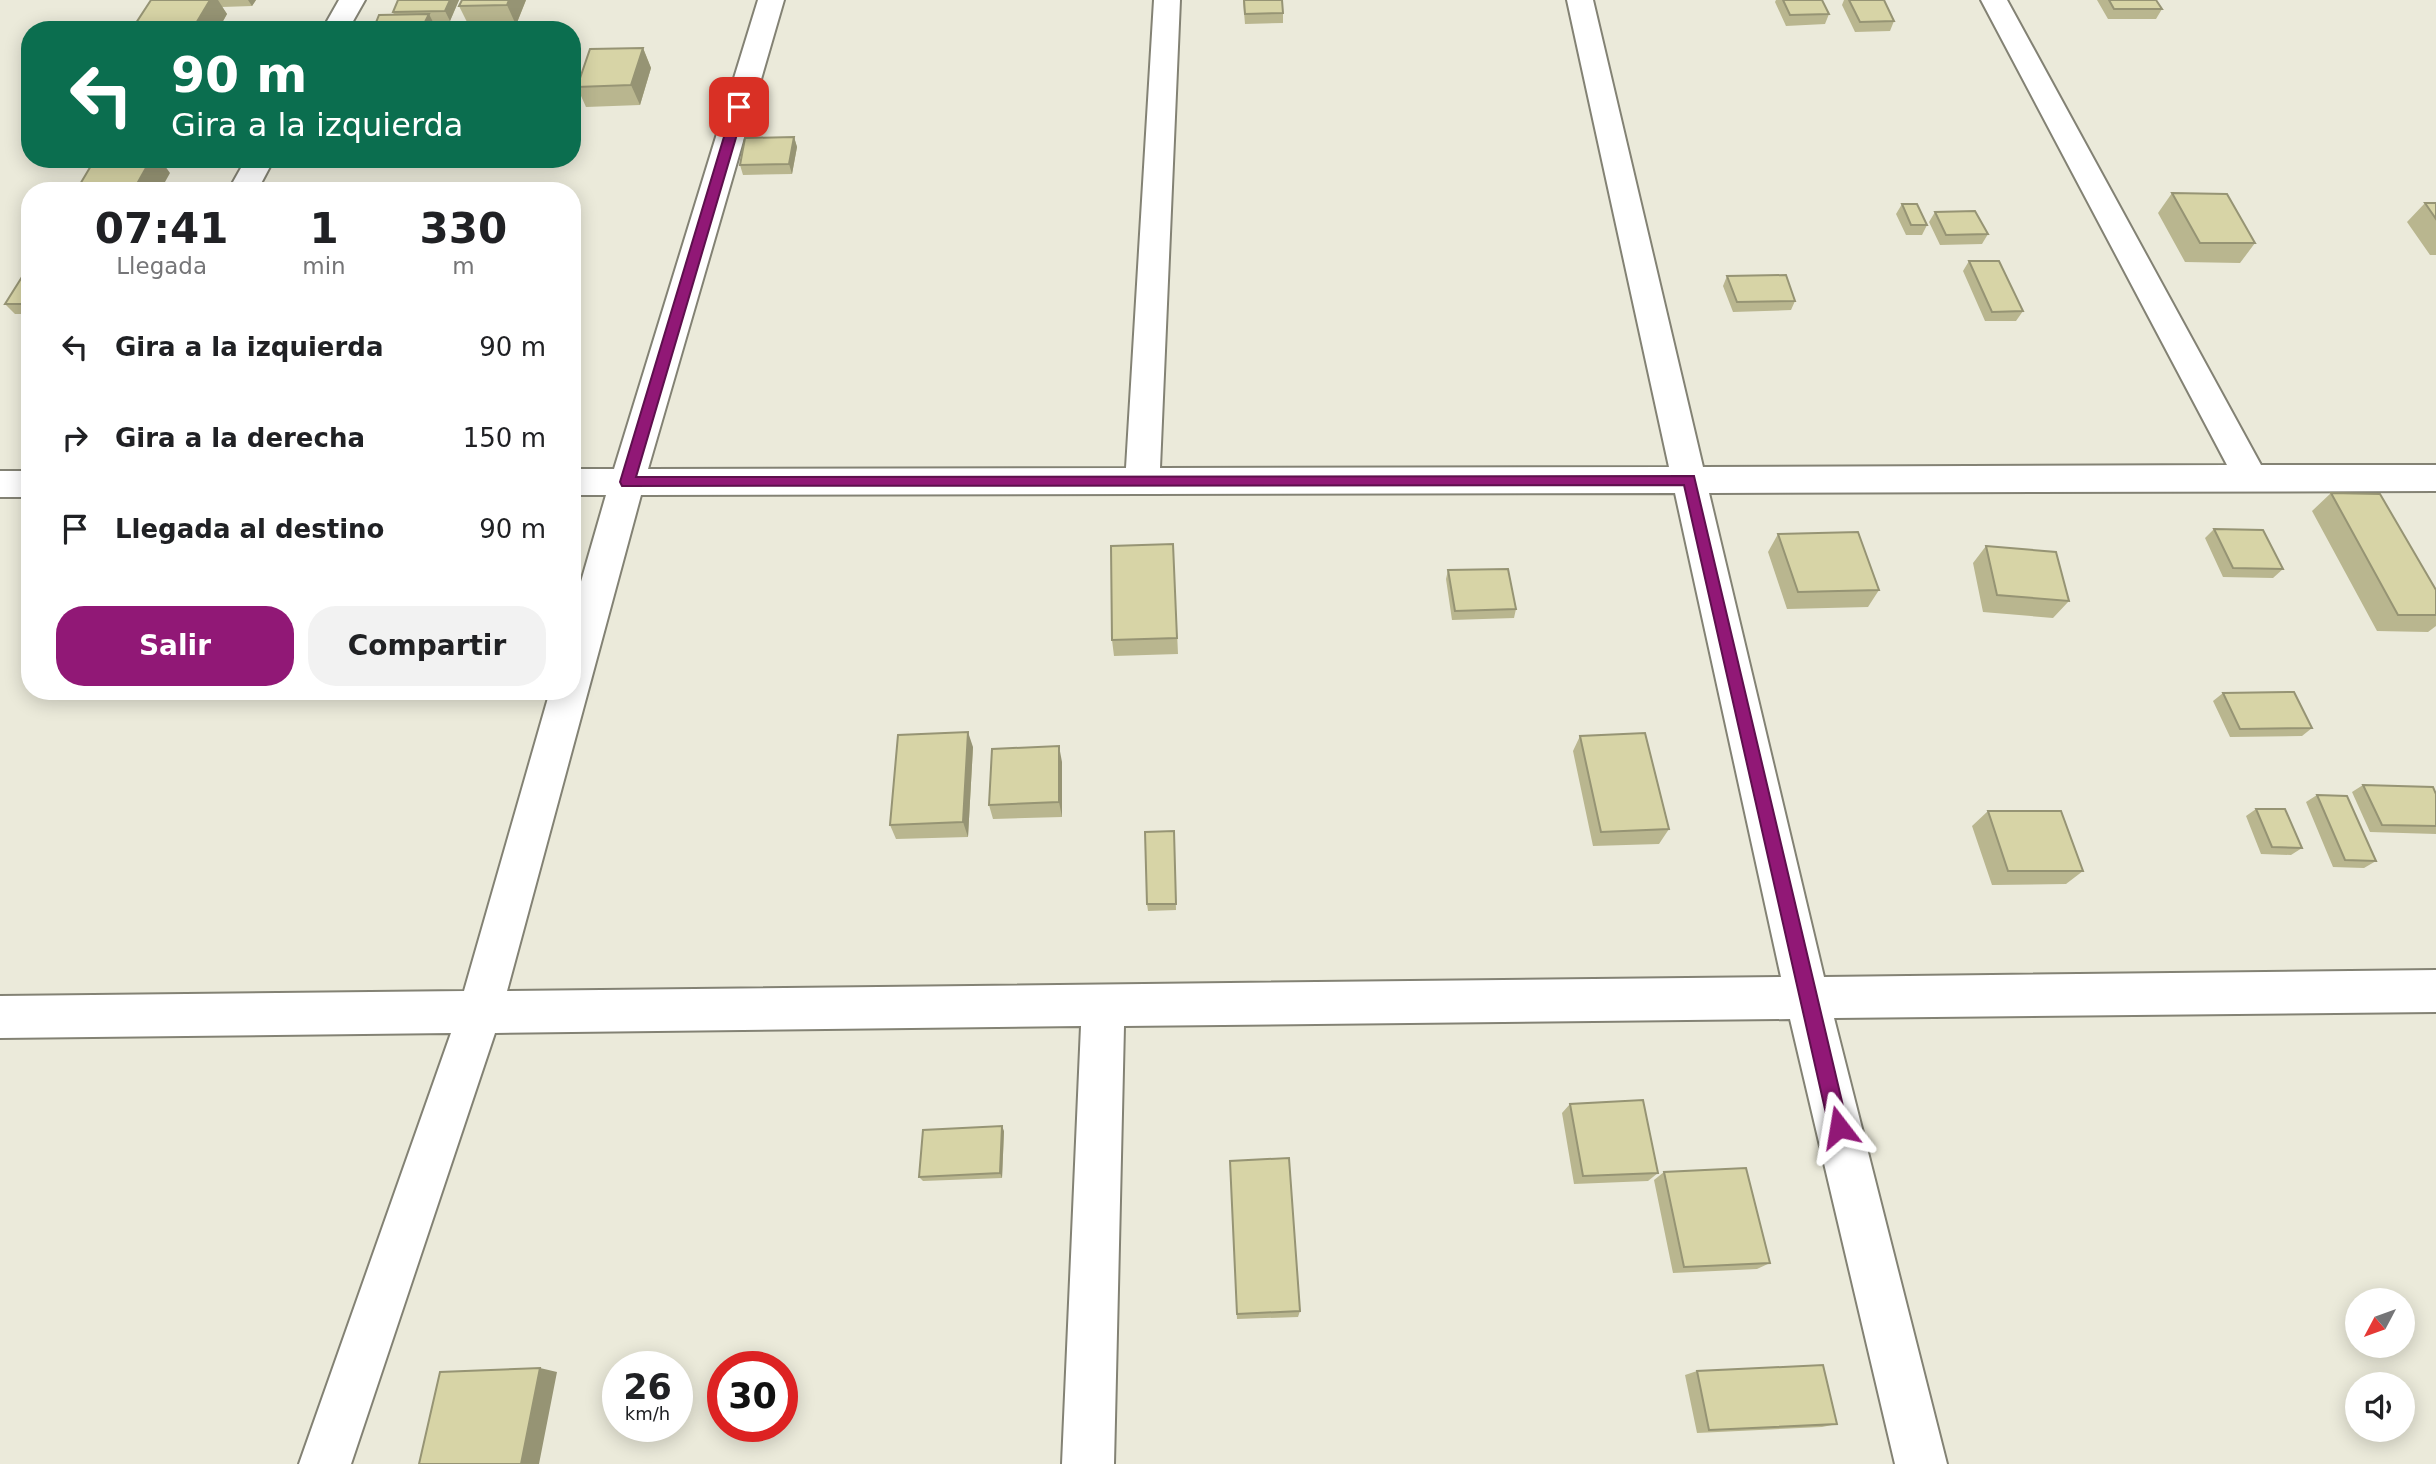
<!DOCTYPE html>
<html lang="es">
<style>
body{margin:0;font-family:"DejaVu Sans",sans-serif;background:#f2f2f2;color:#202124;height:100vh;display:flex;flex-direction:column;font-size:26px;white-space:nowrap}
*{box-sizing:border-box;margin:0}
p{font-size:23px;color:#757577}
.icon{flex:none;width:38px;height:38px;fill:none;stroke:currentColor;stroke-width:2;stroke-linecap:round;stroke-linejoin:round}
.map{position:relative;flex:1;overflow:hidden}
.panel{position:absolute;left:21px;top:182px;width:560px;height:518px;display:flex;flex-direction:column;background:#fff;border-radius:28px;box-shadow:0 4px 18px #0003}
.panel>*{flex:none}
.top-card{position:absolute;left:21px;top:21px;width:560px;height:147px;border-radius:28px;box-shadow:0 4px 18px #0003;background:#0b6e4f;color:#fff;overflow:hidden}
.needle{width:46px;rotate:229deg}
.fabs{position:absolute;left:2345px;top:1288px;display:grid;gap:14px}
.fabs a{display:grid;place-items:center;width:70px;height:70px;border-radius:50%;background:#fff;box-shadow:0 4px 18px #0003;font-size:35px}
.speed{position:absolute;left:602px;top:1351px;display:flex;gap:14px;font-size:35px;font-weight:700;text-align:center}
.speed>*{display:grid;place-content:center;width:91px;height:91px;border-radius:50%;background:#fff;box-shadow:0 4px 18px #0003;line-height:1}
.speed small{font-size:18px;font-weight:400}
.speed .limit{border:10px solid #d22;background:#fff;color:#111}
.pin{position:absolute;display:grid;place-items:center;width:60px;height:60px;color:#fff;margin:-30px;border-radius:14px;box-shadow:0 4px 10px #0006}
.me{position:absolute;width:77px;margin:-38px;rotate:346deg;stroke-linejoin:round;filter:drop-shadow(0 0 5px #0008)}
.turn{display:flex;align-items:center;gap:24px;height:147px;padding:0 35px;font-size:32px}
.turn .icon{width:91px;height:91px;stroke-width:2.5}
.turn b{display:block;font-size:49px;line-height:60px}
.eta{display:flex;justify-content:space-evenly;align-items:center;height:119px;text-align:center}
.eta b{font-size:42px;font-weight:800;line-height:49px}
.button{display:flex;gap:14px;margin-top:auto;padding:14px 35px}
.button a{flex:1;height:80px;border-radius:28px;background:#911876;color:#fff;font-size:28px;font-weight:800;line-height:80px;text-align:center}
.button a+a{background:#f2f2f2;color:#202124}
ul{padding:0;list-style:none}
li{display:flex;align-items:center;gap:21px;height:91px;padding:0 35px}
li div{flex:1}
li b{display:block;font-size:26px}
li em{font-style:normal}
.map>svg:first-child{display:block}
</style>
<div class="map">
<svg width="2436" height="1464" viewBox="0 0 2436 1464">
<rect width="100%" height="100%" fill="#ebeada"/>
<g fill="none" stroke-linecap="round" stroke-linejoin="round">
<defs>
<path id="minor" d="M339,0H365L348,30H322Z
M758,0H784L648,469L1126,468L1154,0H1180L1160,468L1669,467L1567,0H1593L1703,467L2227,465L1981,0H2007L2261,465H2436V491L1709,493L1824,977L2436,970V1012L1834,1018L1947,1464H1895L1790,1019L1124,1026L1114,1464H1062L1081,1026L495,1033L351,1464H299L451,1033L0,1038V996L464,991L550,691H572V613L606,495H572V469H614ZM1675,493L1781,977L507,991L641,495Z
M246,159H274L257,191H228Z
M0,471H30V497H0Z"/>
</defs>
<!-- minor casing -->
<use href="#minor" stroke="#838274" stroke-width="4"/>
<!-- minor -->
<use href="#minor" fill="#fff" fill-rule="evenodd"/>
</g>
<!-- wall -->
<path fill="#b9b68f" d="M151,0H256L252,6L222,7L227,14L218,30H136L134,26Z
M398,0H459L450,21L432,22L434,24L431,30H373L394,15L393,12Z
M526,0L516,25L469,26L459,6Z
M1243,0L1283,13V23L1245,24Z
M1776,0H1822L1829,14L1825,24L1786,26L1775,2Z
M1844,0H1884L1894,21L1890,31L1855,32L1842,5Z
M2097,0H2156L2162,9L2156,19H2108Z
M643,48L651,68L640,105L586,107L577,87Z
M794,137L797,147L792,174L743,175L740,165Z
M2172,193L2255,243L2240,263L2185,262L2158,213Z
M2425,203H2436V255H2430L2407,222Z
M1902,204L1927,225L1922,235H1906L1896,214Z
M1935,212L1988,234L1982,244L1940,245L1929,222Z
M1969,261L2023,311L2016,321H1985L1963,271Z
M30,269V314H15L5,304Z
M1727,276L1795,301L1791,310L1733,312L1723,286Z
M2331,493L2436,590V626L2428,632L2377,631L2312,511Z
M2214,529L2283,569L2273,578L2223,577L2205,538Z
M1778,534L1879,590L1868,607L1787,609L1768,552Z
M1173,544L1178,654L1114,656L1112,640Z
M1986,546L2069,601L2053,618L1983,612L1973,563Z
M1448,570L1516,609L1514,618L1452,620L1446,579Z
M2223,693L2312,728L2302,736L2230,737L2213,701Z
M1580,736L1669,829L1659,844L1593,846L1573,751Z
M973,747L968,837L896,839L890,825Z
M1062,762V817L993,819L989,805Z
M2363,785L2436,794V834L2370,832L2352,792Z
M2317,795L2376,861L2364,868L2333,867L2306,802Z
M2256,809L2302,848L2291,855L2261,854L2246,816Z
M1988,811L2083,871L2066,884L1992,885L1972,826Z
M1174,831L1176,910L1148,911L1147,904Z
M1570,1104L1658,1173L1648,1181L1574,1184L1562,1113Z
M1004,1131L1002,1178L923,1181L919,1177Z
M1230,1161L1300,1311L1298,1317L1237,1319Z
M1664,1172L1770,1263L1757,1269L1673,1273L1654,1180Z
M1697,1371L1837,1424L1822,1427L1697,1433L1685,1375Z"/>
<!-- shaded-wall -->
<path fill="#969474" d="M210,0H218L227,14L218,30H198L195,25Z
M248,0H256L252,6Z
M450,0H459L450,21L445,11Z
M509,0H526L516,25L507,5Z
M429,14L434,24L431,30H421Z
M643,48L651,68L640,105L631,85Z
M794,137L797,147L792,174L789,164Z
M151,159H160L170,173L160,191H133Z
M968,732L973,747L968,837L963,822Z
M1059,746L1062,762V817L1059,802Z
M1002,1126L1004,1131L1002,1178L1000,1173Z
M540,1368L557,1372L539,1464H521Z"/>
<!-- building -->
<path fill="#d7d4a6" stroke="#969474" stroke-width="2" d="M151,0H210L195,25L134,26Z
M398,0H450L445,11L393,12Z
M462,0H509L507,5L459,6Z
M1244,0H1282L1283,13L1245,14Z
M1783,0H1822L1829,14L1790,15Z
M1849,0H1884L1894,21L1860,22Z
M2109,0H2156L2162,9H2114Z
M429,14L421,30H373L379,15Z
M643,48L631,85L577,87L590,49Z
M794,137L789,164L740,165L745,138Z
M95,159H151L133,191H76Z
M2172,193L2227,194L2255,243H2200Z
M2425,203H2436V219Z
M1902,204H1917L1927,225H1911Z
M1975,211L1988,234L1946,235L1935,212Z
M1969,261H1999L2023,311L1992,312Z
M27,269H30V304H5Z
M1786,275L1795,301L1737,302L1727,276Z
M2331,493L2380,494L2436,590V615H2398Z
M2214,529L2263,530L2283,569L2233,568Z
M1858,532L1879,590L1798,592L1778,534Z
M1173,544L1177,638L1112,640L1111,546Z
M1986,546L2056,552L2069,601L1997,595Z
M1508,569L1516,609L1455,611L1448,570Z
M2294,692L2312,728L2240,729L2223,693Z
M968,732L963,822L890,825L898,735Z
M1645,733L1669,829L1601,832L1580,736Z
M1059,746V802L989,805L992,749Z
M2363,785L2433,787L2436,794V826L2382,825Z
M2317,795L2347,796L2376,861L2345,860Z
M2256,809H2285L2302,848L2272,847Z
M1988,811H2061L2083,871H2008Z
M1174,831L1176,904H1147L1145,832Z
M1643,1100L1658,1173L1583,1176L1570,1104Z
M1002,1126L1000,1173L919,1177L923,1130Z
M1289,1158L1300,1311L1237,1314L1230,1161Z
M1746,1168L1770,1263L1684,1267L1664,1172Z
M1823,1365L1837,1424L1709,1430L1697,1371Z
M540,1368L521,1464H419L440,1372Z"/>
<!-- route -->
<path fill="#911876" stroke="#5e104d" stroke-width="2" d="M739,104L745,107L636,477L1694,476L1848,1127L1845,1134L1839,1137L1832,1134L1829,1127L1684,485L622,486L620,482L733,107Z"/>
</svg>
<div class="fabs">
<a><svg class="needle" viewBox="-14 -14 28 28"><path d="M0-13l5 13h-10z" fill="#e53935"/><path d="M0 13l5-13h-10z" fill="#757577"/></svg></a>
<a><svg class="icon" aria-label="sound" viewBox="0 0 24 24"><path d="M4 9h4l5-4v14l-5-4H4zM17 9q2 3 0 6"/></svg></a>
</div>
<div class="speed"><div>26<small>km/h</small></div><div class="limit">30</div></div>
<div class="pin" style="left:739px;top:107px;background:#d93025"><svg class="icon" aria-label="arrive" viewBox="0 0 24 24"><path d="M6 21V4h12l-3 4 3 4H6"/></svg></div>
<svg class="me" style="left:1839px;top:1127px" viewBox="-20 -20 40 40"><path d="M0-17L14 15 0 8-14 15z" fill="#911876" stroke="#fff" stroke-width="4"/></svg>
<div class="top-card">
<div class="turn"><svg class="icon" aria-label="left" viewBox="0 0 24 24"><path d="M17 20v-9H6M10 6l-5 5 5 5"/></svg><div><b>90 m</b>Gira a la izquierda</div></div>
</div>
<section class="panel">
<div class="eta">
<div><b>07:41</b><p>Llegada</p></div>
<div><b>1</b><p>min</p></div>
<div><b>330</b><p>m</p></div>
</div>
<ul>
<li><svg class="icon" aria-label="left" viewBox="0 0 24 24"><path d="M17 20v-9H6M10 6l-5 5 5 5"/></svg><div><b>Gira a la izquierda</b></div><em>90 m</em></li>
<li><svg class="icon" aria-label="right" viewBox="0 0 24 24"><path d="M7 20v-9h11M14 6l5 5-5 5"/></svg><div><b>Gira a la derecha</b></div><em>150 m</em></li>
<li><svg class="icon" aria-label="arrive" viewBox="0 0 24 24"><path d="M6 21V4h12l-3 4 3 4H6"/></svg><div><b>Llegada al destino</b></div><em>90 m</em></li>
</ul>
<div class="button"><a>Salir</a><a>Compartir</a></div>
</section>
</div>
